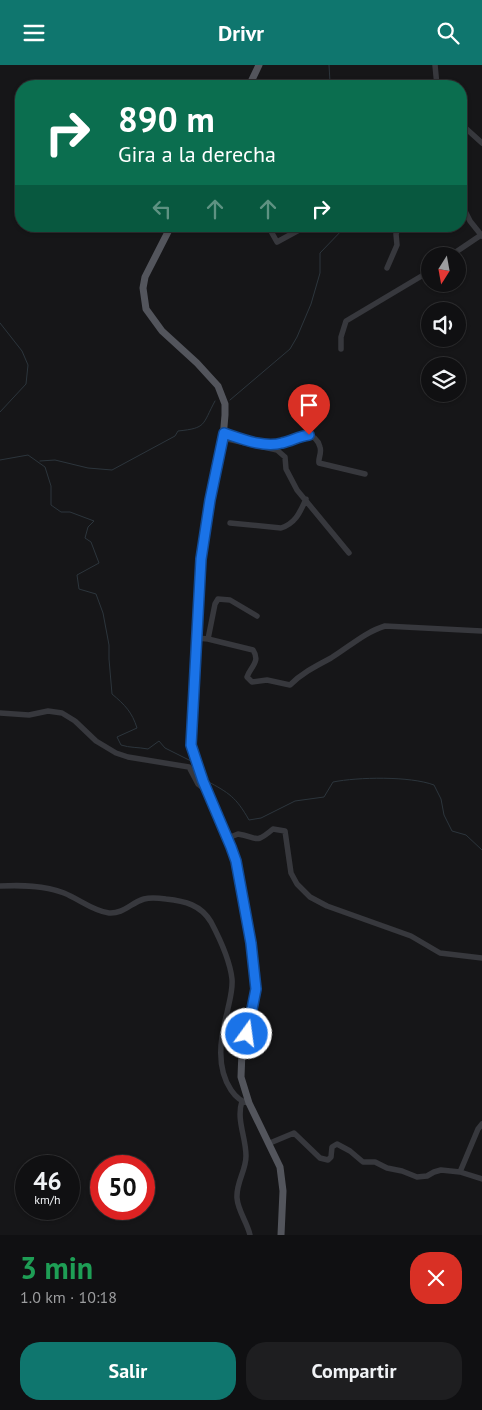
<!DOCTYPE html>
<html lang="es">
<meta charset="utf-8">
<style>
body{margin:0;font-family:"PT Sans",sans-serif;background:#1e1e20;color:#f1f3f6;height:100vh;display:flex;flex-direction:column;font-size:19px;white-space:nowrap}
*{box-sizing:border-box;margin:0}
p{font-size:16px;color:#9c9d9f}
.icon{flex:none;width:28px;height:28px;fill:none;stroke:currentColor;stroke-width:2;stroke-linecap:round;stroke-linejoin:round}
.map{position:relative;height:1170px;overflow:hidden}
.sheet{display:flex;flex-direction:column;background:#101012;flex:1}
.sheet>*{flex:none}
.banner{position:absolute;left:15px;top:15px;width:452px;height:152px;border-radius:20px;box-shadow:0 1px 4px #0004,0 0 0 1px #303032;background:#0b6e4f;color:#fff;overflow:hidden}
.needle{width:32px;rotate:191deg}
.buttons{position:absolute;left:421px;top:182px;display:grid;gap:10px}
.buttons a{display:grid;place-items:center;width:45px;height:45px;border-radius:50%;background:#101012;box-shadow:0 1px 4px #0004,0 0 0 1px #303032;font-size:25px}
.speed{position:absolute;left:15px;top:1090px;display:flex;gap:10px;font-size:25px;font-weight:700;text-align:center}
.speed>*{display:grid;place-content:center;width:65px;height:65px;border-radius:50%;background:#101012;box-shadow:0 1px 4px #0004,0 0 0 1px #303032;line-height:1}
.speed small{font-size:12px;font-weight:400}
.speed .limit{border:8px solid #d22;background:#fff;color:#111}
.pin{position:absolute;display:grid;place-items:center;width:42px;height:42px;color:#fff;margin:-51px -21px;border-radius:50% 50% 50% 0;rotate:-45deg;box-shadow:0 0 5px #0007}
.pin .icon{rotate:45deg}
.me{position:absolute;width:55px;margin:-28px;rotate:14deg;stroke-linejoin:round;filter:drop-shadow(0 0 4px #0008)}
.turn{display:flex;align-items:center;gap:18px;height:105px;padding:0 20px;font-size:22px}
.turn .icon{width:65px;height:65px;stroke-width:2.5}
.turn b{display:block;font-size:35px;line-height:42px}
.lanes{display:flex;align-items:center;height:48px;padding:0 20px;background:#0003;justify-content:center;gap:25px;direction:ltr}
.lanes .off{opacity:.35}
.round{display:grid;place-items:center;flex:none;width:52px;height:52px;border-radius:20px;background:#1e1e20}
.overview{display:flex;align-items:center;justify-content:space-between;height:85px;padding:0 20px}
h1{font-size:30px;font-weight:600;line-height:38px;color:#1e9e55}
.button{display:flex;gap:10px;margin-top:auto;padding:10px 20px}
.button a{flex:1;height:58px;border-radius:20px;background:#0f766e;color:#fff;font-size:20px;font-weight:600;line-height:58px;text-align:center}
.button a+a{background:#1e1e20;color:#f1f3f6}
header{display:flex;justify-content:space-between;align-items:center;height:65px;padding:0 20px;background:#0f766e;color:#fff;font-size:22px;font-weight:600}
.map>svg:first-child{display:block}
</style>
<header><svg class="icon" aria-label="menu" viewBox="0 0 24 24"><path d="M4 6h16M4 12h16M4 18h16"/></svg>Drivr<svg class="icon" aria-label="search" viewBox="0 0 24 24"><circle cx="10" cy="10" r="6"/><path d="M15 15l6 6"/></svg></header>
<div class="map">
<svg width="482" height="1170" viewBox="0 0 482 1170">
<rect width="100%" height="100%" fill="#161618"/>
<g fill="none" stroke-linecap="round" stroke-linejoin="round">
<!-- stream -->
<path stroke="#2c353c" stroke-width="1" d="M329,0L330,17L335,21
M0,258L22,286L28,300L26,319L0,347
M230,335L290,284L297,272L311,239L320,208V188L346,161
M0,395L28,390L45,402L51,421V440L61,447H70L94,456L88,462L85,473L91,477L99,498L77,510L79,524L96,529L103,548L109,580V594L112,629C125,640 132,647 137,663L117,672L121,680C130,683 138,682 148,684L159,676L165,683L193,697
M40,396L55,395L88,403L112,405L175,371L178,366C207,363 202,360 215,336
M206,713L207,716C229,728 236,732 249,755L261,753L295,736L324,732L333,717C358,712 410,711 434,720L441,734L444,750L452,766L466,770L482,785"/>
<!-- minor -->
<path stroke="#37383d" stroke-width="5.5" d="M435,0L437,21
M461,59L482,78
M461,138L470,156L482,171
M268,161L277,177L299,165L317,161
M450,191L481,170
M387,203L397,180L396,169L399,161
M341,284V272L346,256L430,206
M223,373L277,385L285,392L286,404L297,425L349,488
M267,379C285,383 312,356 320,382C322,388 318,393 319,398L365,409
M230,458L281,463C296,458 300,447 306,434
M197,573L208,574L253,585C261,597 250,602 247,612L252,617L267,615L290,620C302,608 316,601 331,593C349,582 365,567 385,561L482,566
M208,574L215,539L218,534L230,535L257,551
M0,648L29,650L48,646L62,648L75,656L96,676L116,688L128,692L189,702L198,719L206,725
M228,773L238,769C258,772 254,780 273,764L285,766L291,808L297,819L310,832L327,841L411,871L440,888L482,893
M0,821C21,820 44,820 64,828C79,834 93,846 109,848C123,849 131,838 144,834C151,832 159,833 166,834C185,836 201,840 211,857C220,874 230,896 232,914C233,926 229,937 227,948C220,974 216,1002 231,1025C235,1031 241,1037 249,1038
M242,1036C236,1055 246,1072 246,1091C246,1106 236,1117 237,1133C238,1146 247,1157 250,1170
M270,1078L294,1068L320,1093L328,1095L331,1092L332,1082L337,1079L350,1086L363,1097H375L387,1103L402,1106L417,1112L427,1111L434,1107L441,1105L460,1107L482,1114
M460,1107L478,1064L482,1059"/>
<!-- major -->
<path stroke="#53555c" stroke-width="7" d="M249,21L259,0
M171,161L145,212L143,223L146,244L162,266L197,298L218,321L225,339V350L223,373L212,421L202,488L191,680L203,716L231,782L236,797L251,878L256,924L242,986L241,1012L249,1038L280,1102L283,1126L281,1170"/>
</g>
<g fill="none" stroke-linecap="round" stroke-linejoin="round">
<defs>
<path id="route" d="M247,969L256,924L251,878L236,796L231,782L203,716L191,680L201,494L210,435L224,368C242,374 264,383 282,378C292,376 299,371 309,370"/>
</defs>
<!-- route casing -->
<use href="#route" stroke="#114b97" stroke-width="12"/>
<!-- route -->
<use href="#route" stroke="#1a73e8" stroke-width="9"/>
</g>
</svg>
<div class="buttons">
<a><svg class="needle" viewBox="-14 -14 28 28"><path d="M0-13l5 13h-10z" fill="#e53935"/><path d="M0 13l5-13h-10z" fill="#9c9d9f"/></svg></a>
<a><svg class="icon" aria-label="sound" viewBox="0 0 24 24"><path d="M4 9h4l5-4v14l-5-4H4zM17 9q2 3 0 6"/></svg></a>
<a><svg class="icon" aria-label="layers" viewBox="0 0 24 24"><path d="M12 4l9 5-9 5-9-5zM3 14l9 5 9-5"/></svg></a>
</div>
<div class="speed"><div>46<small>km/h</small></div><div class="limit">50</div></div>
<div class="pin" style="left:309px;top:370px;background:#d93025"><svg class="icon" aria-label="arrive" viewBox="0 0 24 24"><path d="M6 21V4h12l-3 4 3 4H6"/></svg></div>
<svg class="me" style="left:247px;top:969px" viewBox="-20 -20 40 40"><circle r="17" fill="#1a73e8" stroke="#fff" stroke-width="3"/><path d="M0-11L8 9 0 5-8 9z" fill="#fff"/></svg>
<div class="banner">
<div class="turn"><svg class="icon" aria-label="right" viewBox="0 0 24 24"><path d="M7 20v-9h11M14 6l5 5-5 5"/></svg><div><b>890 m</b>Gira a la derecha</div></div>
<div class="lanes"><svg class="icon off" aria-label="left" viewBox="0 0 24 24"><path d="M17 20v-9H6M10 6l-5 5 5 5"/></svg><svg class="icon off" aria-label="ahead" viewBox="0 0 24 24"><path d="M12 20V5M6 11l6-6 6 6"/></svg><svg class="icon off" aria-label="ahead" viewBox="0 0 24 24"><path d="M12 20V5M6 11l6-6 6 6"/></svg><svg class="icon" aria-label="right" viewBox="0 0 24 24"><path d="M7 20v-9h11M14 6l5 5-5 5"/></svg></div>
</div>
</div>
<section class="sheet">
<div class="overview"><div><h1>3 min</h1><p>1.0 km · 10:18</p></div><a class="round" style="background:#d93025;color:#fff"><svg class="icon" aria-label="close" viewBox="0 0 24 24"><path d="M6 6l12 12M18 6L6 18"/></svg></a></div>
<div class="button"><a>Salir</a><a>Compartir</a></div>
</section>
